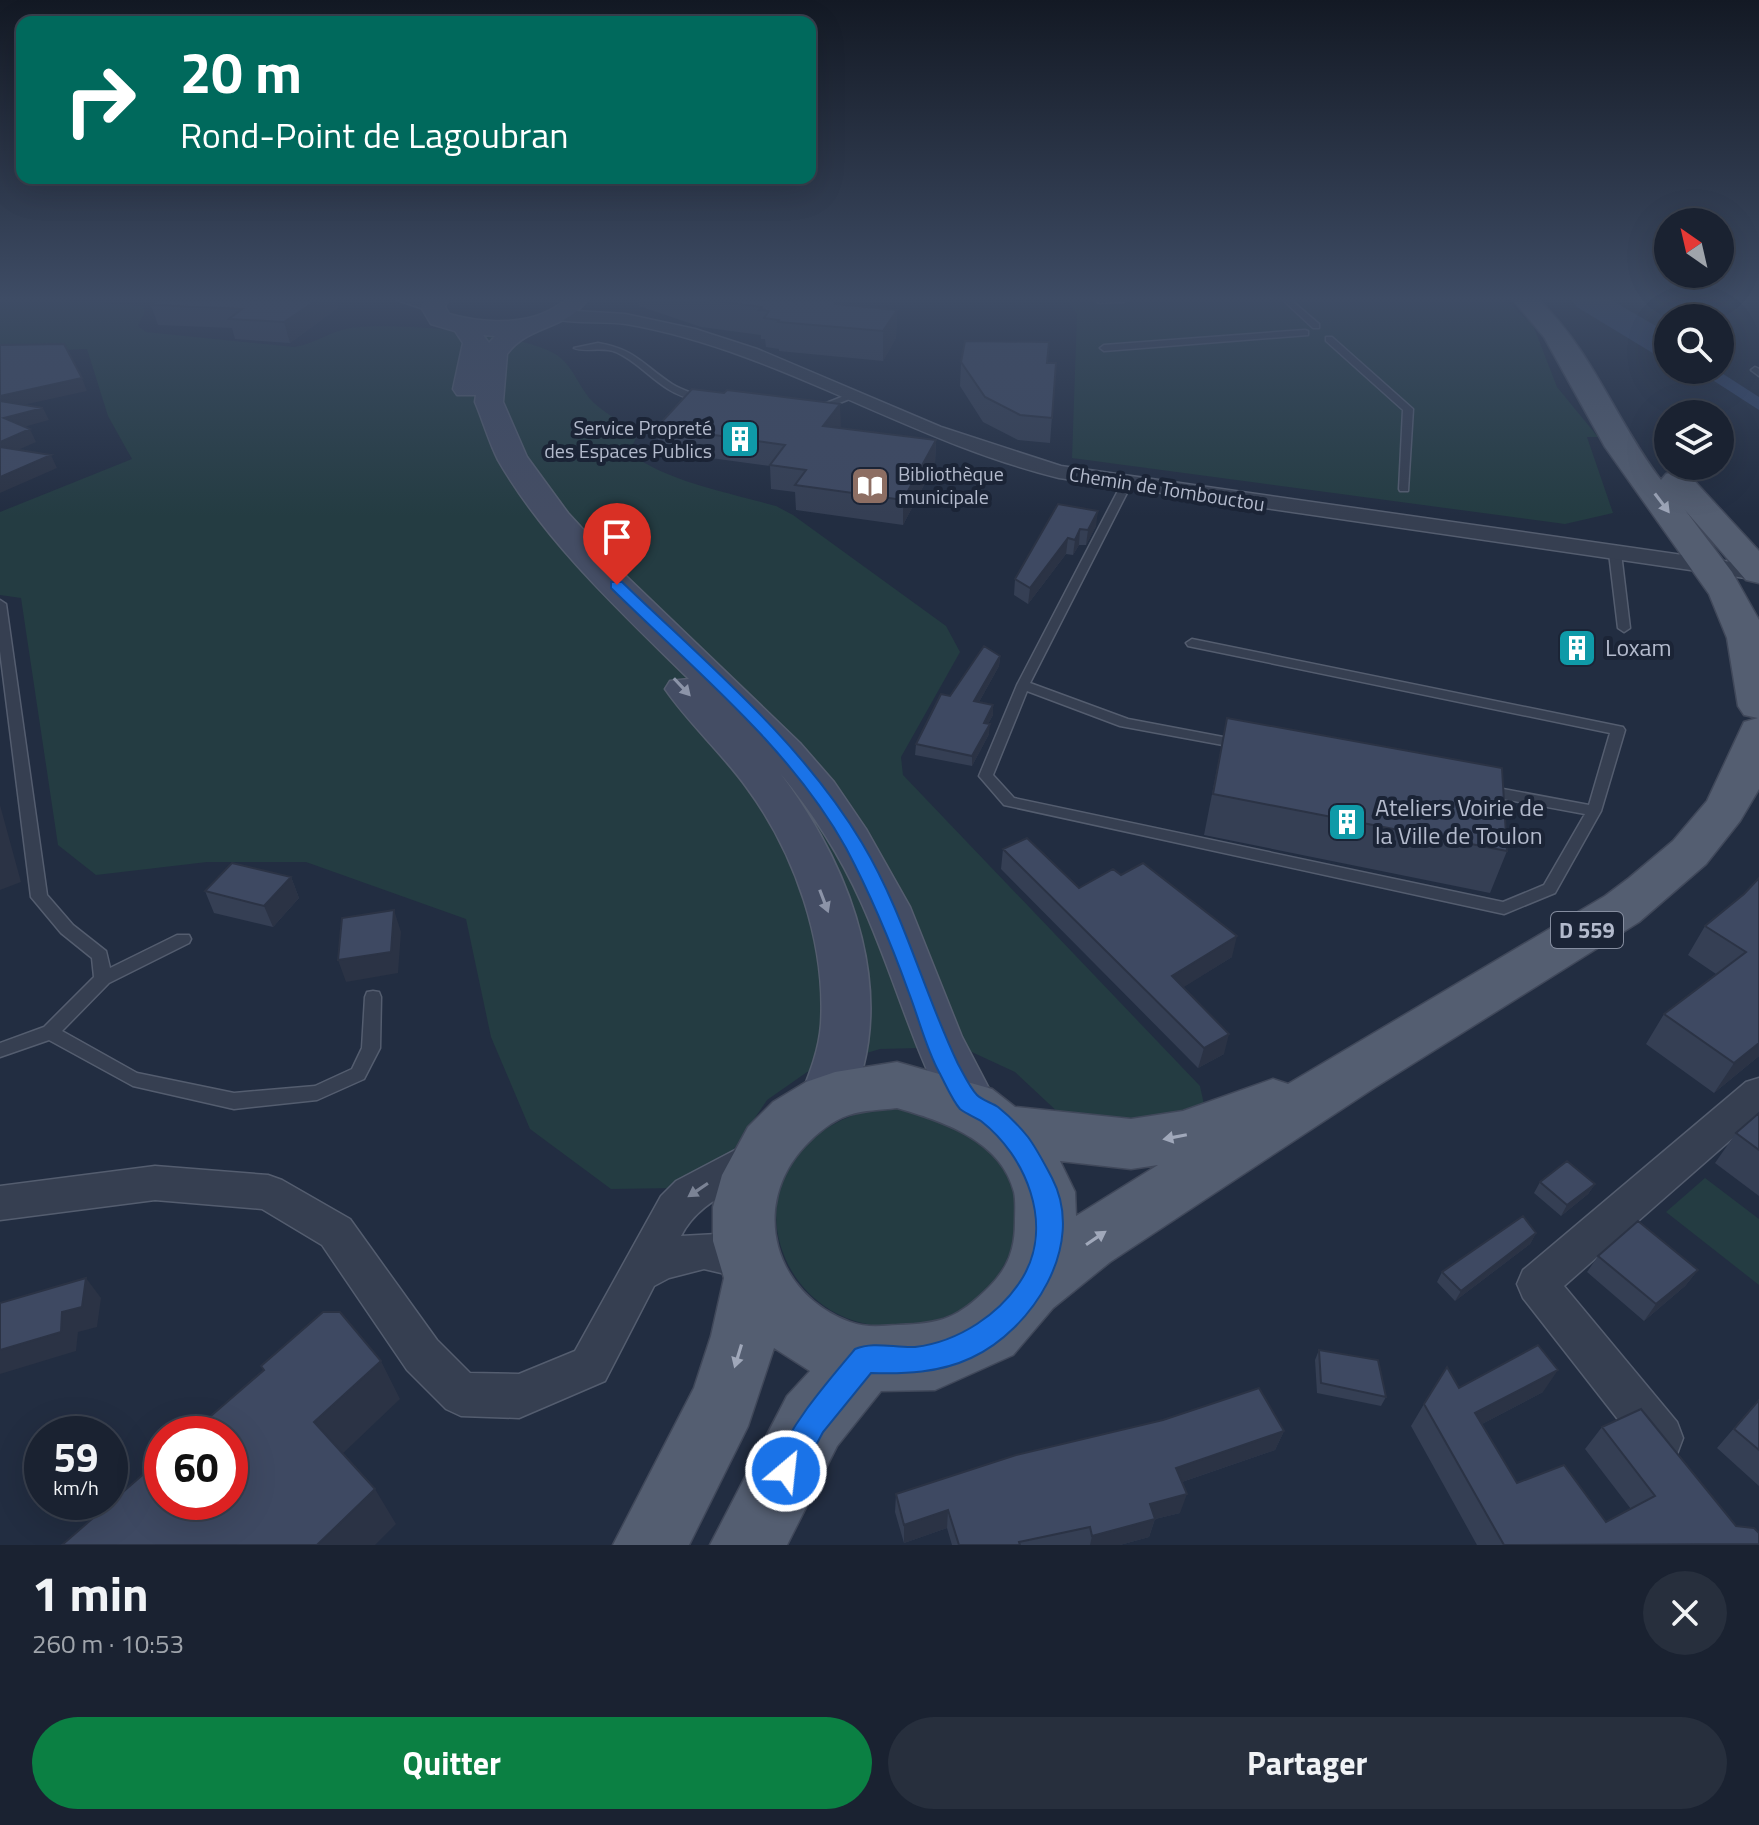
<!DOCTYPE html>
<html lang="fr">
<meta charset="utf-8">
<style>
body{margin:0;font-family:"Titillium Web",sans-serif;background:#272f3d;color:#f1f3f6;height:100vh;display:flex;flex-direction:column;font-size:30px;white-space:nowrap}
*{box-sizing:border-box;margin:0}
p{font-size:26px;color:#9fa4ab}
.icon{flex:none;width:44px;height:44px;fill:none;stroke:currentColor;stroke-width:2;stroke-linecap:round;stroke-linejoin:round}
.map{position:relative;height:1545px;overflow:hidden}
.panel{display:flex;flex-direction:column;background:#1a2231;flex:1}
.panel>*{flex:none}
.hud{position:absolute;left:16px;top:16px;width:800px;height:168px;border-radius:16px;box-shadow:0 8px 32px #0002,0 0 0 2px #383f4d;background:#00695c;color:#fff;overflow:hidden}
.needle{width:52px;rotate:326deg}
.fabs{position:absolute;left:1654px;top:208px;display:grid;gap:16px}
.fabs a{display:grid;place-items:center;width:80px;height:80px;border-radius:50%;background:#1a2231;box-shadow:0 8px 32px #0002,0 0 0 2px #383f4d;font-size:40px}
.speed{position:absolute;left:24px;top:1416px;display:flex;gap:16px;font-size:40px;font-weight:700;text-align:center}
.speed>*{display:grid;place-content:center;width:104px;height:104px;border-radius:50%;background:#1a2231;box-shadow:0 8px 32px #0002,0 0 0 2px #383f4d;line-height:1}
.speed small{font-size:20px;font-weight:400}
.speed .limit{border:12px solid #d22;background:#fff;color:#111}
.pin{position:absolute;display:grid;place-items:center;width:68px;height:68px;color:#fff;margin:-82px -34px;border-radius:50% 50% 50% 0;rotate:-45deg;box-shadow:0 0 8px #0007}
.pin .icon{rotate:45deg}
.me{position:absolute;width:88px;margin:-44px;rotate:28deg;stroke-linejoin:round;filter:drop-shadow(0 0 6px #0008)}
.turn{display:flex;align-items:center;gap:28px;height:168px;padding:0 32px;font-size:36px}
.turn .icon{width:104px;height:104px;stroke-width:2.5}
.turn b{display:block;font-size:56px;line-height:68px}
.round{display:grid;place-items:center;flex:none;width:84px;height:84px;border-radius:42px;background:#272f3d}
.summary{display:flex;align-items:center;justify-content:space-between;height:136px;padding:0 32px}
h1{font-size:48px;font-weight:700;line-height:60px}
.primary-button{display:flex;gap:16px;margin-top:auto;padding:16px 32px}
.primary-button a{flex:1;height:92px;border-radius:48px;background:#0b8043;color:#fff;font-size:32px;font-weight:700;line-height:92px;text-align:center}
.primary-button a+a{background:#272f3d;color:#f1f3f6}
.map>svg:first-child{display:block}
</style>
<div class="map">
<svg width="1759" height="1545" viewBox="0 0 1759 1545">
<rect width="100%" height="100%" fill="#222d41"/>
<!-- green -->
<path fill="#243c42" d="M0,300H61L142,306L145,311L138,326L146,332L294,347C315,344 330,331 351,328C392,322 533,332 562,359C575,371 581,391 594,403C608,416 626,423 636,438L629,453C671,483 727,492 776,506L793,515L946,626L960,652L901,757L903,775L1200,1086L1205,1109L1113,1125L1062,1116L1015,1072L961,1047L880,1049L810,1070L767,1100L722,1167L678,1188L611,1189L530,1129L491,1037L466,919L306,862H207L96,875L58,845L21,598L0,595V512L132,459L108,416L87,349L0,352Z
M1067,300H1505L1533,325L1557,387L1598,437H1587L1613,513L1565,524L1072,458L1077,314Z
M905,1108C927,1116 961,1122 978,1136C1029,1177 1028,1245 986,1290C967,1311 940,1321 912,1325C774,1345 714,1158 863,1112C876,1108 892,1109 905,1108Z
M1705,1178L1759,1219V1285L1666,1212Z"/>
<!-- water -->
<path fill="#324468" d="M1630,317L1668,337V353L1610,320Z
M1697,370H1717L1759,397V410Z"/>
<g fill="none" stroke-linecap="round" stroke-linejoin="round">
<!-- river -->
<path fill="#324468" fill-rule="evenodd" d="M1572,300H1611L1668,333V358L1656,355L1577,307Z"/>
<defs>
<path id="lane" d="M1096,300H1127L1123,302L1099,303Z
M1283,300H1291L1319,324V328H1313Z
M1305,330L1308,331V335L1104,351L1100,348L1104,345Z
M1326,337H1332L1413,409L1408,491H1400L1399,489L1403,410L1326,341Z
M598,343C635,349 643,365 672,384C683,391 697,394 708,400L703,403C690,399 679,396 668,389C650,378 636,361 616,352C601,346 585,353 574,348Z
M1755,367L1759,369V376L1751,370Z
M849,394L857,396L817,412L809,410Z
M1127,480L1132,483L1030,683L1128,719L1239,740L1246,744L1239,748L1120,726L1027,691L993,775L1014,798L1503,902L1544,885L1585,814L1487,796L1480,791L1487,786L1589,805L1610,733L1188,646L1186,643L1192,639L1623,727L1625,730L1601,811L1555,893L1504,914L1004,805L979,776L1017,685L1122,483Z
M1615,550L1621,553L1630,628L1624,632L1618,628L1609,553Z
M0,600L6,604L47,895L73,925L106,951L110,968L177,935H189L191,939L189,943L109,983L62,1031L137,1073L234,1093L315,1086L352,1069L362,1048L365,997L367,992L373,991L379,992L381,997L380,1048L364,1079L317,1100L234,1109L133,1086L49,1040L0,1057V1043L44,1027L94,977L92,958L61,933L31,897L0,651Z"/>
<path id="street" d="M397,300H423L441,307L433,312Z
M559,310L625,314L695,329L757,349L941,427L1061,466L1759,566V580L1059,478C949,451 851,396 745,357C707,343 667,331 626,324C602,321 577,324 553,319V311Z
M1759,1078V1115L1564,1286L1677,1422L1683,1438L1677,1454L1661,1460L1645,1454L1523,1298L1517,1284L1523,1270L1746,1082Z
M754,1140L767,1145L773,1156C757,1188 704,1191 681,1236L717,1234L761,1247L767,1260L761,1273L747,1279L704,1269L669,1278L654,1286L605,1381L519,1418L461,1416L446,1409L407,1370L322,1245L262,1209L155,1200L0,1220V1186L155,1166L268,1175L282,1180L350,1219L437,1340L470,1373L519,1374L575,1351L661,1196L676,1181Z"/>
<path id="secondary" d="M424,300H448L445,307L449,314C477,322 515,325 542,314C566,304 557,299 587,300C566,330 528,325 507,354L503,402L527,457L568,513L625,575L800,743L834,782L866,829L910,907L962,1037L996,1102L988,1118L969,1125L950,1118C912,1047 894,975 861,902C840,855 813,813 780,773C853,870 903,1001 845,1116L826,1123L807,1116L799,1100C809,1075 819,1051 821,1024C826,943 795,853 747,788C722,753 689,724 665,689L670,681L689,679C621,612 546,543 498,460C489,442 483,421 475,402L476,395H457L453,389L463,343L455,331L431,324L421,307ZM483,335L495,336L489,343Z"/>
<path id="primary" d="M1513,300H1539C1592,350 1617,423 1661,480L1666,474L1677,471L1688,474L1759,551V583L1746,580L1685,510L1732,572L1759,620V789L1740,821L1706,864L1639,922L1374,1088L1110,1262L1053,1308L1013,1355L935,1390L881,1391L837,1446L787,1545H710L787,1396L810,1371L774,1348L748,1426L689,1545H613L694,1388L711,1336L724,1278L713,1241V1207L722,1175L748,1127L773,1102L806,1082L835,1072L897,1062L992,1089L1015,1107L1131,1119L1183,1111L1273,1079L1288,1084L1605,896L1629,878L1673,841L1707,801L1744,722L1758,718L1744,715L1738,706L1727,638L1709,594L1605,447L1544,337ZM897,1108C942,1121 1001,1140 1014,1192C1016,1201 1015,1213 1015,1222C1015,1249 1008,1268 989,1287C958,1318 941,1324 898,1325C882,1326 866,1328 850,1322C774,1294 749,1206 805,1146C816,1134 833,1120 849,1115C864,1110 881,1110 897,1108ZM1060,1161L1131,1169L1158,1165L1076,1216L1075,1192Z"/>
</defs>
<!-- lane casing -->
<use href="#lane" stroke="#545d6f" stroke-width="3"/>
<!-- street casing -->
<use href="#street" stroke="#545d6f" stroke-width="3"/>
<!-- secondary casing -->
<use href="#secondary" stroke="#545d6f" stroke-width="3"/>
<!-- primary casing -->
<use href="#primary" stroke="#40485a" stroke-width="3"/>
<!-- lane -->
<use href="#lane" fill="#363f51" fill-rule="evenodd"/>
<!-- street -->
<use href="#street" fill="#363f51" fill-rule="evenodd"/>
<!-- secondary -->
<use href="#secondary" fill="#444d64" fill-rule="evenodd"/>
<!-- primary -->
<use href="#primary" fill="#545e71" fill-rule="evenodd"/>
</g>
<!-- wall -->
<path fill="#353f54" d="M639,300H848V305L897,310L896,338L883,361L779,351V349L766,347L765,339H761V335L701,327L639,306Z
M151,305L339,307L290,343L235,339L232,328L158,325Z
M961,362L1056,363L1050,443L1018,440L983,422L960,386Z
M657,427L841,428L936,440L935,464L903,525L796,510L795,492L771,489L770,466L659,451Z
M1058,504L1096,526L1086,545H1079L1073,555L1066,554L1028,604L1014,595L1015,579Z
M1000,656L999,666L979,702L993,705V715L988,724L989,734L972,766L915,755L916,744L950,696Z
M1227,718L1507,851L1490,893L1204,835Z
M1003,849L1079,888L1232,957L1183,987L1224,1054L1198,1068L1001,869Z
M291,877L299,898L273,927L214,913L205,891Z
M1759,878V1056L1714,1093L1646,1044L1664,1014L1716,974L1688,955L1705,926L1744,894Z
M1759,1113V1196L1715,1163L1736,1133Z
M1540,1182L1595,1184L1588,1194L1561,1216L1534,1193Z
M1536,1233L1530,1244L1455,1301L1437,1282L1442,1272Z
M1598,1256L1698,1270L1685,1286L1644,1321L1587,1272Z
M1319,1350L1386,1397L1381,1406L1317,1393L1315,1360Z
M1459,1388L1543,1392L1482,1424L1517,1483L1606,1522L1631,1509L1585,1449L1602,1427L1759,1545H1477L1411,1426L1424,1404Z
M1759,1399V1486L1717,1448Z
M1284,1431L1275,1450L1182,1482L1180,1513L1155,1519L1149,1537L1120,1545H952L947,1528L904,1543L895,1512L896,1494Z"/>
<!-- shaded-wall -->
<path fill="#2b3345" d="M317,300H337L339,307L290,343L284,322Z
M834,300H848V315L839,328Z
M897,310L896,338L883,361V331Z
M82,378L87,391L0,410V396Z
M840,404L841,427L823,426Z
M43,408L49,420L9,431L4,418Z
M30,429L36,442L0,458V442Z
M936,440L935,464L903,525V500Z
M51,455L57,468L0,493V477Z
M1098,511L1096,526L1086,545L1088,530Z
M1080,529L1079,545L1073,555L1075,540Z
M1068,538L1066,554L1028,604L1030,588Z
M1000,656L999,666L974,711V701Z
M993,705V715L983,733L984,723Z
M990,724L989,734L972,766V756Z
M0,805L21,882L0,890Z
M291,877L299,898L273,927L264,906Z
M394,910L401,932L398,973L346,982L338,960Z
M1237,936L1232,957L1168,997L1172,976Z
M1229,1034L1224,1054L1198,1068L1204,1048Z
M1759,1043V1056L1714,1093L1734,1063Z
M1595,1184L1588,1194L1561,1216L1567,1205Z
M1536,1233L1530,1244L1455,1301L1461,1291Z
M1698,1270L1685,1286L1644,1321L1656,1304Z
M86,1278L101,1298L97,1327L78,1332L76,1351L0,1374V1350L62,1312Z
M381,1361L400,1399L337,1459L314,1422Z
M1558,1370L1543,1392L1461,1435L1475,1413Z
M1284,1431L1275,1450L1170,1486L1176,1468Z
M375,1489L396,1524L375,1545H317Z
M1187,1494L1180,1513L1155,1519L1149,1537L1120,1545H1090L1092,1536L1150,1504Z
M948,1510L947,1528L904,1543V1525Z"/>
<!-- building -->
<path fill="#3e4962" stroke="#2b3345" stroke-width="2" d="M159,300H317L284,322L229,319L242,309L151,305Z
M708,300H838L835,304L897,310L883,331L778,322L779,320L764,318L769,311L759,310L762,307Z
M965,341L1049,342L1047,363H1056L1052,418L1020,415L985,397L961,362Z
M64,344L82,378L0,396V345Z
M692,389L724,393L727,390L840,404L823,426L936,440L903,500L795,485L806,470L770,465L785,445L657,427Z
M0,401L43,408L4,418L30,429L0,442Z
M0,447L51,455L0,477Z
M1058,504L1098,511L1088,530L1080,529L1075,540L1068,538L1030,588L1015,579Z
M984,646L1000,656L974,701L993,705L984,723L990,724L972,756L916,744L941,694L950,696Z
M1227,718L1502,768L1507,851L1213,794Z
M1027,838L1079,888L1113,869L1121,875L1143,863L1237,936L1172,976L1229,1034L1204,1048L1003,849Z
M232,863L291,877L264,906L205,891Z
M1759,878V1043L1734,1063L1664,1014L1746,952L1705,926L1744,894Z
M394,910L391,952L338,960L342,918Z
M1759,1113V1150L1736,1133Z
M1567,1161L1595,1184L1567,1205L1540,1182Z
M1523,1216L1536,1233L1461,1291L1442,1272Z
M1638,1221L1698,1270L1656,1304L1598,1256Z
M86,1278L82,1307L62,1312L61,1332L0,1350V1303Z
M323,1312H340L381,1361L314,1422L375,1489L317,1545H62L162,1458V1502H230V1434H190L264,1370L261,1366Z
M1538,1345L1558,1370L1475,1413L1517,1483L1564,1465L1606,1522L1655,1496L1602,1427L1641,1409L1736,1526L1754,1528L1759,1533V1544L1504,1545L1424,1404L1447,1367L1459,1388Z
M1319,1350L1378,1360L1386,1397L1321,1383Z
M1259,1388L1284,1431L1176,1468L1187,1494L1150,1504L1155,1519L1092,1536L1090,1527L1019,1542L1020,1545H959L948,1510L904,1525L896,1494L1016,1455L1163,1420Z
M1759,1400V1450L1734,1429Z"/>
<!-- one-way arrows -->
<defs><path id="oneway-solid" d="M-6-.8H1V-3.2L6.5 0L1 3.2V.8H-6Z" transform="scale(2)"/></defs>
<g fill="#a0a8ba">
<use href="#oneway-solid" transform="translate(1662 503) rotate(53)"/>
<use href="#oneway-solid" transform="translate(1175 1137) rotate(169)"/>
<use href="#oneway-solid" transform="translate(1096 1238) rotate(-34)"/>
<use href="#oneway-solid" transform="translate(738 1356) rotate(107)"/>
</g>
<g fill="#8c94a8">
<use href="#oneway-solid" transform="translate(682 687) rotate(47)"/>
<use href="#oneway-solid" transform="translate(824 901) rotate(69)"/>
</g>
<use fill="#7b8395" href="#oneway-solid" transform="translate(698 1190) rotate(146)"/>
<!-- sky -->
<linearGradient id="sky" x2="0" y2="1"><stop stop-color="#131924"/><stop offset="0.58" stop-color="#3e4c65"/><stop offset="1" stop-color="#3e4c65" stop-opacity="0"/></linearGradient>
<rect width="1759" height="516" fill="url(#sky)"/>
<!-- route -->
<path fill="#1a73e8" stroke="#114b97" stroke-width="2" d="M611,582H622C706,663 801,741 862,843C904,913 923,991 958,1064C963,1073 970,1088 977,1095C982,1100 992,1103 998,1107C1008,1115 1020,1127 1028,1137C1037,1149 1045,1165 1052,1178C1087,1245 1032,1330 971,1358C939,1373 905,1374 871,1373L823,1432L797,1481L786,1486L776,1481L771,1471C791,1424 822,1388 855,1349C874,1341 894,1348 915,1347C958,1342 1001,1314 1023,1277C1054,1224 1026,1156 981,1121C975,1117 966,1114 960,1109C952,1100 945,1083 939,1072C926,1048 919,1019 909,993C891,943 871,895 846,848C790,747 693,669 611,588Z"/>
<!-- icons -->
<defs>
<symbol id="building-square" viewBox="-11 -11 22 22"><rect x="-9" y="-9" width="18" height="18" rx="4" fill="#0f9aa8" stroke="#1b2436"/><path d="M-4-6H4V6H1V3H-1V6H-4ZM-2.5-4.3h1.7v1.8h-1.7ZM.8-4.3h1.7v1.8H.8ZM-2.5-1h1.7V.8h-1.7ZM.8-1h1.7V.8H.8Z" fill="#fff"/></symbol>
<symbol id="library-square" viewBox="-11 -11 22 22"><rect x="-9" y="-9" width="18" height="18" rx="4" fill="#8d6e63" stroke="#1b2436"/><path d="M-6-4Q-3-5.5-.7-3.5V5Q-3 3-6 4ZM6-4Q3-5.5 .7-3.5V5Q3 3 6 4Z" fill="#fff"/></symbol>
</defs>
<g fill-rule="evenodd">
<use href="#building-square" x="718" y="417" width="44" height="44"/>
<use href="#library-square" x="848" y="464" width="44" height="44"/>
<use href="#building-square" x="1555" y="626" width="44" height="44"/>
<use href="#building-square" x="1325" y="800" width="44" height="44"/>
</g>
<g text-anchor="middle" stroke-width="8" stroke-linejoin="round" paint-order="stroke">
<!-- far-poi labels -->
<g font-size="20" fill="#b3bacc" stroke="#1b2436" text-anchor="end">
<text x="712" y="435">Service Propreté<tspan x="712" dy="23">des Espaces Publics</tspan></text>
<text x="898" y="481" text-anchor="start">Bibliothèque<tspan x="898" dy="23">municipale</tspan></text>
</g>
<!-- far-street labels -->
<g font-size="20" fill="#b3bacc" stroke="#1b2436">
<text transform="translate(1167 489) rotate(9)" y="7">Chemin de Tombouctou</text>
</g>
<!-- shield labels -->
<rect fill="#1b2436" stroke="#858d9f" stroke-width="2" x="1551" y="912" width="72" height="36" rx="6"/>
<g font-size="22" font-weight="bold" fill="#b3bacc">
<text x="1587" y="938">D 559</text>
</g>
<!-- poi labels -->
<g font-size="24" fill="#b3bacc" stroke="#1b2436" text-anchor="start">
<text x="1605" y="656">Loxam</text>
<text x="1375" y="816">Ateliers Voirie de<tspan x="1375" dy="28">la Ville de Toulon</tspan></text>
</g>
</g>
</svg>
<div class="fabs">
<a><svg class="needle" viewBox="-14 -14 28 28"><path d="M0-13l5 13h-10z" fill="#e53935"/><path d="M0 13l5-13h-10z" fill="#9fa4ab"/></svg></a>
<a><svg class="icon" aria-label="search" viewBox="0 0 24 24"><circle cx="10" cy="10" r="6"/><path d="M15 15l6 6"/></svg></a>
<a><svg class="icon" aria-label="layers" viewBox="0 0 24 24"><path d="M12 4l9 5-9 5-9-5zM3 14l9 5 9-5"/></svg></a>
</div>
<div class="speed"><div>59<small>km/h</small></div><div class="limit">60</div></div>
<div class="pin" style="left:617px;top:585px;background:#d93025"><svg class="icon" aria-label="arrive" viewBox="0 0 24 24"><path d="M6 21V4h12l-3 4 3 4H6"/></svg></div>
<svg class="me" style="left:786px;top:1471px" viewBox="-20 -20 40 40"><circle r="17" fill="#1a73e8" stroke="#fff" stroke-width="3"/><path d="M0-11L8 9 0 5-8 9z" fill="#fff"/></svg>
<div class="hud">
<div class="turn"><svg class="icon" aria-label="right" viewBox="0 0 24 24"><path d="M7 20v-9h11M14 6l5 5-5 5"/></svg><div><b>20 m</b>Rond-Point de Lagoubran</div></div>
</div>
</div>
<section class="panel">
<div class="summary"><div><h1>1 min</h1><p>260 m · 10:53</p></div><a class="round"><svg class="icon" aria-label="close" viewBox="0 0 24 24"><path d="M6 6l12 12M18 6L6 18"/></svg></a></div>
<div class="primary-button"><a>Quitter</a><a>Partager</a></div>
</section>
